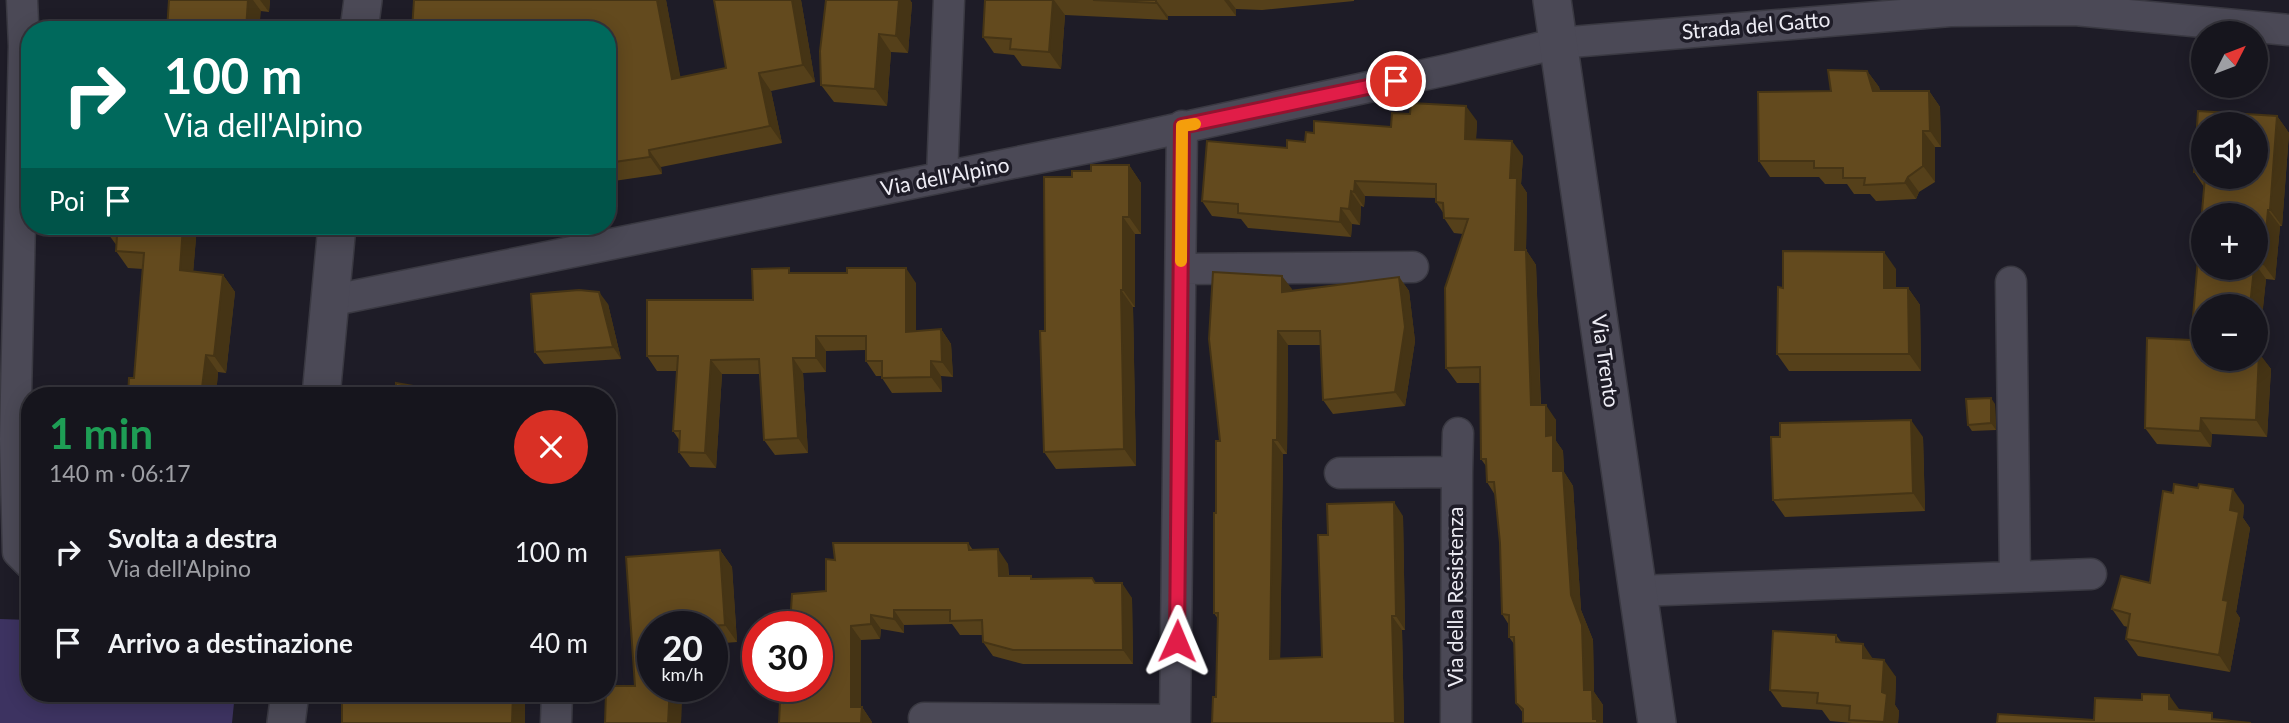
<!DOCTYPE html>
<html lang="it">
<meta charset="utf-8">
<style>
body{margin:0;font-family:Lato,sans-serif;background:#23222a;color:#f1f3f6;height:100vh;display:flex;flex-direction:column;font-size:26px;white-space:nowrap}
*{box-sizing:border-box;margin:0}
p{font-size:23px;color:#9e9fa4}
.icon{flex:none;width:38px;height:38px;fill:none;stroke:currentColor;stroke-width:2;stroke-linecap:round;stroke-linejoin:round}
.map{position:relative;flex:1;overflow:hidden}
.side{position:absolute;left:21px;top:387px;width:595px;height:315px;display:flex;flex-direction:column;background:#16151d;border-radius:28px;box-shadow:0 4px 18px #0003,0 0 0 2px #35343b}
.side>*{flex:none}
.hud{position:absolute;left:21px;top:21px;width:595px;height:214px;border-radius:28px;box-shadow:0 4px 18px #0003,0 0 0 2px #35343b;background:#00695c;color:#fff;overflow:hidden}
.needle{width:46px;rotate:48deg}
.fabs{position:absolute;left:2191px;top:21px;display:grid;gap:14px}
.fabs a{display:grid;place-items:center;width:77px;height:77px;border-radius:50%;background:#16151d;box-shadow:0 4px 18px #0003,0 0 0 2px #35343b;font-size:35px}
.speed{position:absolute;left:637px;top:611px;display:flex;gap:14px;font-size:35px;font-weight:700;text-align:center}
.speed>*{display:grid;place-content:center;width:91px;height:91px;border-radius:50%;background:#16151d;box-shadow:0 4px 18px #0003,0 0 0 2px #35343b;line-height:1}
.speed small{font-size:18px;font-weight:400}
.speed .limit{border:10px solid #d22;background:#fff;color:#111}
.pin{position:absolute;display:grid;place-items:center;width:60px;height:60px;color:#fff;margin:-30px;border:4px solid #fff;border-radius:50%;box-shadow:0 2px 7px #0007}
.me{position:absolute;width:77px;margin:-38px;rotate:1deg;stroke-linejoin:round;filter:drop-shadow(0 0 5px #0008)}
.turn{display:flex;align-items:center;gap:24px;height:147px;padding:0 28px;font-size:32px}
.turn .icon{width:91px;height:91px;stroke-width:2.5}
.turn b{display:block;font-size:49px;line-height:60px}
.then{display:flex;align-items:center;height:66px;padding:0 28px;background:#0003;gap:14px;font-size:26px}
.round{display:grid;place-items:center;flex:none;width:74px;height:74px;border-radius:37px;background:#23222a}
.summary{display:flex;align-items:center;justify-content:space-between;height:119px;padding:0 28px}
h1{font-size:42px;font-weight:700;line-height:52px;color:#1e9e55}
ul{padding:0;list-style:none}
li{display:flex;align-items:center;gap:21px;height:91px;padding:0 28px}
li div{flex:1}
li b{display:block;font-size:26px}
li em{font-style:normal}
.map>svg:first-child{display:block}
</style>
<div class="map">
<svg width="2289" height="723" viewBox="0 0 2289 723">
<rect width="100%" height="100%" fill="#1e1c27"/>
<!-- green -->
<path fill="#3d3361" d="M0,619L30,620V693H235L232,723H0Z"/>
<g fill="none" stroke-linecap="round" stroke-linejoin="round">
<defs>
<path id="minor" d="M22,0L24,46L15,439L18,552L30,564
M942,177L949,0
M1181,269L1413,267
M2011,282L2015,577
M329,301L1112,143L1451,69L1559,43L1950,11L2075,10L2289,30
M1340,473L1457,472L1458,433
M1638,591L2091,574
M924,718L1175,720
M556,723L557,693
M1175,723L1182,126
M1456,723L1457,472"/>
<path id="tertiary" d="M1552,0L1657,723
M359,30L363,0
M321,396L337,226
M286,723L290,693"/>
</defs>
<!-- minor casing -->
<use href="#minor" stroke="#3a3942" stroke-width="33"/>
<!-- tertiary casing -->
<use href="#tertiary" stroke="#3a3942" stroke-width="40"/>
<!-- minor -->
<use href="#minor" stroke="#4b4956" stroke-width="30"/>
<!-- tertiary -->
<use href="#tertiary" stroke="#4b4956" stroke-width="37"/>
</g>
<!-- wall -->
<path fill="#55401a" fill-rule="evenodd" d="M169,0H270L269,12Z
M666,0L680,77L726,68L714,0H801L815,82L771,91L782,143L661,167L662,174L607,182V30Z
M826,0H910L912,3L908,53L891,52L887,106L834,102L821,85Z
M985,0H1354V1L1262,10L1236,9V16H1168V20L1065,15L1061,69L1022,66L1014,55L994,53L983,37Z
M1867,71L1879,87L1880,91H1929L1940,107L1941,147H1935V182L1919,192L1916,199L1876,201L1870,194H1854L1847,184H1825L1819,177H1770L1759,161L1831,91Z
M2198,111L2277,116L2289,133L2282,226H2280L2275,280L2266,279L2258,353L2271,369L2267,437L2212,434L2211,447L2157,444L2145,428L2147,338L2191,340L2204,187L2194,172ZM2203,124H2256V177H2203ZM2203,215H2256V268H2203ZM2203,306H2256V359H2203Z
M1477,121L1476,140L1523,156L1521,184L1527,193L1526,250L1536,265L1541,405L1556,420V441L1563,451L1564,472L1573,486L1581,610L1593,640L1594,692L1603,705V723H1523V713L1516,703L1514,644L1509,637V625L1502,614L1500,543L1495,495L1487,482L1486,466L1481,459L1480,383H1457L1446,368L1463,234L1454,233L1444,218V214L1436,202V198L1365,196L1364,207L1361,206L1360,225L1352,224L1351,237L1248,228L1241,219L1212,216L1202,201L1287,148L1305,142L1314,133Z
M1129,165L1141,183V234H1135V307H1133L1136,466L1056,469L1044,452L1045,331L1072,177L1091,171Z
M110,226H197L193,272L223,275L235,292L226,373L218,372L216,396H128L134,378L143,269L128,268L116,251L117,246L109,235Z
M1896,269V288H1908L1920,305L1921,371H1789L1777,354L1783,288Z
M792,273L916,283V331L941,329L951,344L953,377L941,376L942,392L892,393L882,378V376H876L866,361V350L826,351V372L803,373L808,453L775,455L764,440L760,374H722L716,468L690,467L679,452L680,441L673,431L677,371H657L647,356L753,300Z
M1399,277L1409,291L1415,341L1405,406L1333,414L1323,400L1321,345H1288L1287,454H1283L1280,659L1322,657L1328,535L1403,516L1405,630H1402L1404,723H1212L1216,697L1218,619L1214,613L1216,513L1220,441L1292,289V291Z
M608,304L621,359L544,364L535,352Z
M1995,404L1996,430L1972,431L1968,425Z
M1923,437L1925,511L1785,517L1773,500Z
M2173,493L2244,505L2243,518L2250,528L2236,612L2240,618L2230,672L2138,656L2126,639L2128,627L2124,626L2112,609L2150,583Z
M968,543L973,550L1008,564L1009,576H1031L1032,579L1096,583L1132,598L1133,664H1023L993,656L983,642V635H960L952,624L904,625V633L881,629L880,639L861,640V707H862L872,722L783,703L826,591L835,560Z
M720,550L732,567L737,642L712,644V626H653V686H682L681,723H605L606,693H607V686H635L626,557Z
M1836,635L1842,643L1874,659L1896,677L1895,705L1899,711L1898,723H1852L1830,721L1822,710L1782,707L1770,690Z"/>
<!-- shaded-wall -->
<path fill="#453415" d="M248,0H253L261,11L259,30H246Z
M260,0H270L269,12Z
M657,0H666L684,96L672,79Z
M792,0H801L815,82L803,65Z
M899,0H910L912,3L908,53L896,36Z
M1053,0H1054L1065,15L1061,69L1049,52Z
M1156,0L1168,16V20L1156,3Z
M1224,0H1229L1236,9V16Z
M879,34L891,52L887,106L875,89Z
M1867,71L1879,87L1884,107L1873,91Z
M759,73L771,91L782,143L770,126Z
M1929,91L1940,107L1941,147L1930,131Z
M1466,106L1477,121L1475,154L1465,139Z
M2277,116L2289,133L2282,226L2270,210Z
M1923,131L1935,147V182L1923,166Z
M1512,141L1523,156L1521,184L1527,193L1526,250L1536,265L1541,420L1531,405L1515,250L1510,178Z
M649,150L661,167L662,174L650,157Z
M1129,165L1141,183V234L1129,217Z
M1908,177L1919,192L1916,199L1905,183Z
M1355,181L1365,196L1364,207L1354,192Z
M1351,191L1361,206L1360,225L1349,209Z
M1341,208L1352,224L1351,237L1340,222Z
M2268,210L2280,226L2275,280L2263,264Z
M1123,217L1135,234V307L1123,290Z
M183,226H197L192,287L180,270Z
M1884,252L1896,269V305L1884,288Z
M2256,265L2266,279L2257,368L2256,359V306H2250L2254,268H2256Z
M906,268L916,283V347L906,332Z
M223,275L235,292L226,373L214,356Z
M1282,276L1292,289V306L1282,292Z
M1399,277L1409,291L1415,341L1405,406L1395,392Z
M1908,288L1920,305L1921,371L1909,354Z
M1121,290L1133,307L1136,466L1124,449Z
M599,292L608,304L621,359L613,347Z
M941,329L951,344L953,377L942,362Z
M1278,331L1288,345L1287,454L1277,440Z
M816,336L826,351V372L816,358Z
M2259,353L2271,369L2267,437L2256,420Z
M206,355L218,372L216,396H201Z
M793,358L803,373L808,453L798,438Z
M711,360L722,374L716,468L705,453Z
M931,361L941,376L942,392L931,377Z
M1991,398L1995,404L1996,430L1991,423Z
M1546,405L1556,420V441L1563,451L1564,472L1573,486L1581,610L1593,640L1594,692L1603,705V723H1596L1593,719L1584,690L1553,471L1546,436Z
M2201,418L2212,434L2211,447L2200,431Z
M1911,420L1923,437L1925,511L1913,493Z
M1273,440L1283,454L1280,673L1270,659Z
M2233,489L2244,505L2243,518L2250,528L2236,612L2240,618L2230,672L2219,655L2230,510Z
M1394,502L1403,516L1405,630L1396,616Z
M998,549L1008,564L1009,591L999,576Z
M720,550L732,567L737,642L725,625Z
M1122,583L1132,598L1133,664L1123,650Z
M894,610L904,625V633L894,619Z
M871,615L881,629L880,639L871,624Z
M1392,616L1402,630L1404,723H1395Z
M851,626L861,640V721L851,707Z
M1863,644L1875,662L1863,658Z
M1884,660L1896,677L1895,705L1899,711L1898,723H1885L1884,722L1882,692Z
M670,686H682L681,723H668Z
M513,693H525V723H512Z
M2169,695L2179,709V723L2169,709Z
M862,707L872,722V723H861Z"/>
<!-- building -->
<path fill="#634a1e" stroke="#453415" stroke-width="2" d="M169,0H248L246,30H167Z
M414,0H657L672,79L726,68L714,0H792L803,65L759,73L770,126L649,150L650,157L607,163V30H412Z
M826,0H899L896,36L879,34L875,89L821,85L820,51Z
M985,0H1053L1049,52L1010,49L1011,39L983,37Z
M1093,0H1156V3Z
M1828,70L1867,71L1873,91H1929L1930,131H1923V166L1908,177L1905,183L1864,185L1865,178H1843V168H1814V161H1759L1758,92L1831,91Z
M1411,103L1466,106L1465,139L1512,141L1510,178H1517L1515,250H1526L1531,405H1546V436L1553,435V471H1563L1571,595L1582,625L1584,690H1592L1593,719H1597V723H1523V709L1516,703L1514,637H1509V615L1502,614L1500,543L1494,482H1487L1486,459H1481L1480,367L1446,368L1445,288L1468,219L1444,218L1443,203L1436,202V184L1355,181L1354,192L1351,191L1349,209L1341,208L1340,222L1238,213V204L1202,201L1207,141L1287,148V140L1305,142L1306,132L1314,133V121L1391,127L1392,113L1410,114Z
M2198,111L2277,116L2270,210H2268L2263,264L2256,263V215H2203V268H2254L2250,306H2203V359H2256V353H2259L2256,420L2201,418L2200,431L2145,428L2147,338L2191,340L2205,177H2256V124H2203V172H2194Z
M1091,165H1129V217H1123V290H1121L1124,449L1044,452L1040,331H1045L1044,177H1072V171H1091Z
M110,226H183L180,270L223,275L214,356L206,355L201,396H128L129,378H134L144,253L116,251L117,236L109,235Z
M1783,251L1884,252V288H1908L1909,354H1777L1778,287L1783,288Z
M789,268V273H847V268H906V332L941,329L942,362L931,361V377L882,378V361H866V336H816V358H793L798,438L764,440L759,359L711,360L705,453L679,452L680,431H673L678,356H647V300H753L752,269Z
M1213,272L1282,276V292L1399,277L1405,327L1395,392L1323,400L1320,331H1278L1277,440H1273L1270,659L1322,657L1318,535H1328L1327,504L1394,502L1396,616H1392L1395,723H1212L1213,697H1216L1218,613H1214V513H1216V441H1220L1209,339Z
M579,290L599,292L613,347L535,352L531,294Z
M396,383L454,393V396H396Z
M1991,398V423L1968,425L1966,399Z
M1911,420L1913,493L1773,500L1771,437H1780V423Z
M2174,484L2198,488L2199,484L2233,489L2230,510L2239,512L2223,600L2228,601L2219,655L2126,639L2130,614L2112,609L2121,576L2150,583L2163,491L2173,493Z
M833,543H968L969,550L998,549L999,576H1031V579L1092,578L1095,583H1122L1123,650H1013L983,642L982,620L950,621V610H894V619L871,615V624L851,626V707H862L861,723H779L780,702L783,703L784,686H817V626H790L792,594L826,591V559L835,560Z
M720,550L725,625L708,626H653V686H670L668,723H605L606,693H607V686H635L626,557Z
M1773,631L1836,635V642L1863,644V658L1884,660L1882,692L1887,694L1884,722L1849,720L1850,706L1817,703L1818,693L1770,690Z
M342,693H513L512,723H342Z
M2142,694L2169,695V709L2212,713V719L2251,723H1997L1998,714L2094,720L2095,698L2142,700Z"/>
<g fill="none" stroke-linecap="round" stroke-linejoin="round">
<defs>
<path id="route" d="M1177,641L1182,126L1396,81"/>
</defs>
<!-- route casing -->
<use href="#route" stroke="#92132f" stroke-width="18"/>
<!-- route -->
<use href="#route" stroke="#e11d48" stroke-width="12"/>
<!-- slow -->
<path stroke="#f59e0b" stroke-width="12" d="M1181,261L1182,126L1195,124"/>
</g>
<g text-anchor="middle" stroke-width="7" stroke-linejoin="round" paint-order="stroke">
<!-- street labels -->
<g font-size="21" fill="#edecf4" stroke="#1e1c27">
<text transform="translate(1756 26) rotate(-5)" y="7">Strada del Gatto</text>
<text transform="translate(945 177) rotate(-11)" y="7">Via dell'Alpino</text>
<text transform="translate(1605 361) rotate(82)" y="7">Via Trento</text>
<text transform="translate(1456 597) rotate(-90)" y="7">Via della Resistenza</text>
</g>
</g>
</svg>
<div class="fabs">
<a><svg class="needle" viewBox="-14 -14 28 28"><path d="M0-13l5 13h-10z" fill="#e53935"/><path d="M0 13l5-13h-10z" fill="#9e9fa4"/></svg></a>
<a><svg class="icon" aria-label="sound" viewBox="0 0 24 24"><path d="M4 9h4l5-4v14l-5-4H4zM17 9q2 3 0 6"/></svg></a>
<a>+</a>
<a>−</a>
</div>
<div class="speed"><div>20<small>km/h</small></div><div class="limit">30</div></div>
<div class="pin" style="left:1396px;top:81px;background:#d93025"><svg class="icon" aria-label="arrive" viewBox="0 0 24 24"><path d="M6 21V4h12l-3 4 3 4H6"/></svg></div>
<svg class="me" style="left:1177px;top:641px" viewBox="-20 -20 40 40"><path d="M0-17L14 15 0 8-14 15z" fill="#e11d48" stroke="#fff" stroke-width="4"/></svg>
<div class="hud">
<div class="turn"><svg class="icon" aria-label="right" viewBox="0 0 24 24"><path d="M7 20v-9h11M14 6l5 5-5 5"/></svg><div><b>100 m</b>Via dell'Alpino</div></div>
<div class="then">Poi<svg class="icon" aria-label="arrive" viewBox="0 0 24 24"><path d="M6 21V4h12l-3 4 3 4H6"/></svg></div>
</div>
<section class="side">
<div class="summary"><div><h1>1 min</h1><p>140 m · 06:17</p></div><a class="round" style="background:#d93025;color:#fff"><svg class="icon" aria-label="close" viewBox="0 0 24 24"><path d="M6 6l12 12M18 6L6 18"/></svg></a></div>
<ul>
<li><svg class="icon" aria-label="right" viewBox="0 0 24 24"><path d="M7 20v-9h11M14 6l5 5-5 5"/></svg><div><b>Svolta a destra</b><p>Via dell'Alpino</p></div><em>100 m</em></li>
<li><svg class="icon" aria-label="arrive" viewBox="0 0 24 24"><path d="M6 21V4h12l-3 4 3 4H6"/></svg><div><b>Arrivo a destinazione</b></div><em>40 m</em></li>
</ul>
</section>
</div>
